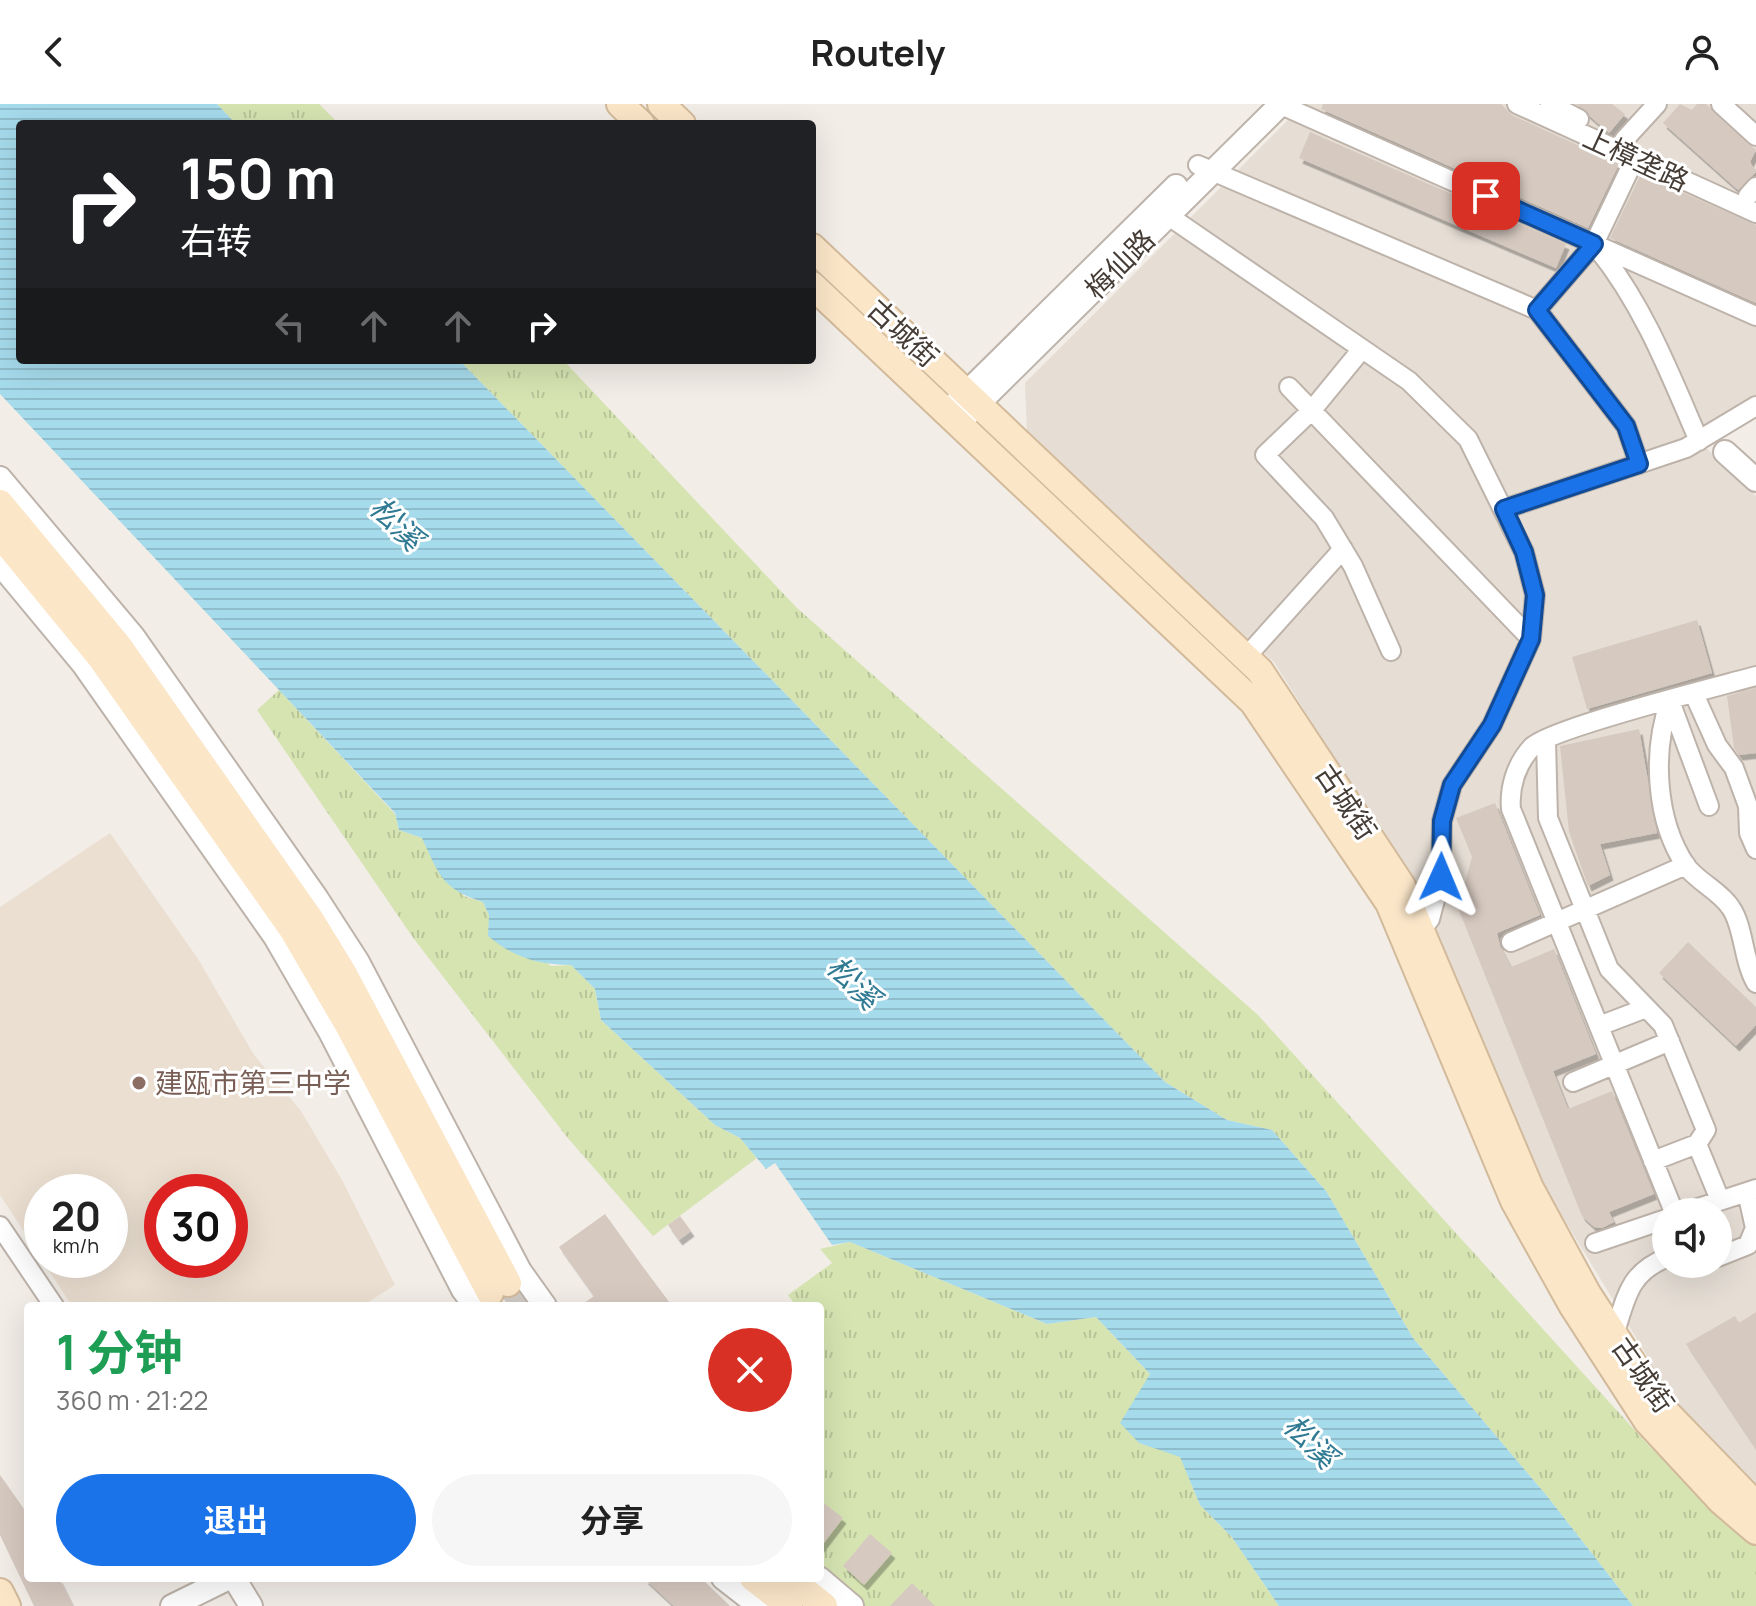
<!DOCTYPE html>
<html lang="zh">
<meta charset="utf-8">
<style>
body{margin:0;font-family:Manrope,"Noto Sans SC",sans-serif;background:#f6f6f6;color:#222;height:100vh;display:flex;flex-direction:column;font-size:30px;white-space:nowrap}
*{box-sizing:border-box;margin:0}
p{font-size:26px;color:#767676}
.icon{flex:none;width:44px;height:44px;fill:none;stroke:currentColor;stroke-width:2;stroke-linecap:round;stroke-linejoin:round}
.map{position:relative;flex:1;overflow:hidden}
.panel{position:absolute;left:24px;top:1198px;width:800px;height:280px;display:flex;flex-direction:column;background:#fff;border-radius:8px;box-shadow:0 8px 32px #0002}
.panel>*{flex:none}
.top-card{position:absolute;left:16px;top:16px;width:800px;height:244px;border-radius:8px;box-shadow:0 8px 32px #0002;background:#202124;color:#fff;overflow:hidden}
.tools{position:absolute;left:1652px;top:1094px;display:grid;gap:16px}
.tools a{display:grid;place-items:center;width:80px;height:80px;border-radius:50%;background:#fff;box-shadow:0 8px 32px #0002;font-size:40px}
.speed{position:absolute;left:24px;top:1070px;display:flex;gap:16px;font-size:40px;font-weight:700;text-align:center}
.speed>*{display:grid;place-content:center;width:104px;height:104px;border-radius:50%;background:#fff;box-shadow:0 8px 32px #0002;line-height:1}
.speed small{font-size:20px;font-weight:400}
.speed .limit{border:12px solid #d22;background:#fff;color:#111}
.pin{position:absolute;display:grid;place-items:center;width:68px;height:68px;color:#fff;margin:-34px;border-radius:16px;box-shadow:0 4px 12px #0006}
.me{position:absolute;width:88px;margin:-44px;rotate:1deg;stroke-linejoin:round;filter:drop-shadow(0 0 6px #0008)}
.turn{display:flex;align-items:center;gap:28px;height:168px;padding:0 32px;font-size:36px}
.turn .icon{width:104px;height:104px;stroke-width:2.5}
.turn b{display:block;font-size:56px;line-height:68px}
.lanes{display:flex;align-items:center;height:76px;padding:0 32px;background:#0003;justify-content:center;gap:40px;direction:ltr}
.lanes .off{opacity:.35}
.round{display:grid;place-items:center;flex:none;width:84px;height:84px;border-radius:42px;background:#f6f6f6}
.head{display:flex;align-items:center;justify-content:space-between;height:136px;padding:0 32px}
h1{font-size:48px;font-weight:700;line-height:60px;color:#1e9e55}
.primary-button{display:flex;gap:16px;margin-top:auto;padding:16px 32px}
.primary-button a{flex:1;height:92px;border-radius:48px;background:#1a73e8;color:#fff;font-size:32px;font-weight:700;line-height:92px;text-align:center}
.primary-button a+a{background:#f6f6f6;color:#222}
header{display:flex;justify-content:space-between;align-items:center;height:104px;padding:0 32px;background:#fff;font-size:36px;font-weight:700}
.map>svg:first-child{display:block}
</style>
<header><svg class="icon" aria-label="back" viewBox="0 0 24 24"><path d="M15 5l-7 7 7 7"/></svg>Routely<svg class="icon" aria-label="person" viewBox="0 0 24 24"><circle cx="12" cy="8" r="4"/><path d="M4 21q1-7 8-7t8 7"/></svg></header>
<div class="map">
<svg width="1756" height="1502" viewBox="0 0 1756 1502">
<defs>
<pattern id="grass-tufts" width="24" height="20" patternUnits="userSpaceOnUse" patternTransform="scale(2)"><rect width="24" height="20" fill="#d6e4b2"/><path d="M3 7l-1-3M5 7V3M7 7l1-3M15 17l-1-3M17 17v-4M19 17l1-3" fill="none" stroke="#b9c49a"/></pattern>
<pattern id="water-rules" width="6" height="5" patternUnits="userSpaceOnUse" patternTransform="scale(2)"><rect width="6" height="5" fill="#a6dbec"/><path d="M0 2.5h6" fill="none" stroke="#90bdcb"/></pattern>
<filter id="shadow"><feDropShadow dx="3.5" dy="5.5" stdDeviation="0" flood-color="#0004"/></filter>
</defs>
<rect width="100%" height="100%" fill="#f2ede7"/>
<!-- residential -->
<path fill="#e6ded5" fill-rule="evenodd" d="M1304,0H1756V302L1699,337L1756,392V1381L1675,1298L1544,1082L1415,782L1274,558L1027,332L1025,279ZM1666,1108H1718V1160H1666Z"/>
<!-- education -->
<path fill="#ebdfd1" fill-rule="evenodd" d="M110,729L198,855L254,951L301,1007L342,1076L395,1181L362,1202H72L42,1156H110V1088H42V1155L0,1091V803ZM162,1088H230V1156H162Z"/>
<!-- grass -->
<path fill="url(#grass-tufts)" d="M217,0H319L339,20H236Z
M459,256H563L797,504L1258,911L1650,1343L1756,1440V1502H1633L1547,1392L1413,1234L1326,1087L1272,1026L1227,1016L1165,978Z
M279,586L395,710L399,726L422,734L464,792L483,798L489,811L551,862L571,861L595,885L601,916L715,1021L740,1034L757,1054L653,1132L567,1033L414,835L257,606Z
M850,1138L1047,1220L1096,1213L1150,1270L1139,1339L1180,1352L1200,1401L1231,1432L1279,1502H856L820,1470V1202H796L788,1191L832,1159L820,1145Z"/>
<!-- water -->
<path fill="url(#water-rules)" d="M0,0H217L236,20H20V256H459L1165,978L1227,1016L1272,1026L1326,1087L1413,1234L1547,1392L1633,1502H1279L1231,1432L1200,1401L1180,1353L1139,1339L1120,1319L1150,1270L1096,1213L1047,1220L850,1138L832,1141L775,1059L766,1065L740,1034L715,1021L601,916L595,885L571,861C538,861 513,853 488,832L489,811L483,798C442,785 439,771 422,734L399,726L395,709L0,290Z"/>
<!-- building -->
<path fill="#d6c9c0" filter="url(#shadow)" d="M1323,0H1501L1512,11L1619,60L1588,124L1321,5Z
M1576,0H1612L1625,10L1609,29Z
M1680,0L1692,6L1697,0H1706L1756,46L1750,58L1756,68L1738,86L1663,19Z
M1310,28L1566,140L1556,164L1299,54Z
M1641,70L1756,121V199L1610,134Z
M1697,516L1712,569L1587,605L1572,553Z
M1756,584V649L1739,651L1734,644L1727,592Z
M1639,625L1657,729L1600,740L1610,771L1588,782L1569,728L1560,642Z
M1495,699L1540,811L1497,829L1500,842L1511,863L1554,845L1596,950L1553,967L1568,1005L1612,987L1654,1090L1609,1108L1614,1118L1602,1124L1594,1123L1582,1112L1458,804L1472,753L1456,714Z
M1688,838L1756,903V921L1736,942L1659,869Z
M605,1110L640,1159L672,1202H580L594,1192L559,1143Z
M680,1112L691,1127L679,1136L668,1121Z
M1756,1208V1345L1686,1240L1735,1212L1739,1219Z
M0,1371L28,1411V1474H59L73,1502H34L0,1431Z
M820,1396L843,1414L820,1444Z
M870,1430L892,1449L864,1481L843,1462Z
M644,1474H701L730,1502H674Z
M912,1479L935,1502H890Z"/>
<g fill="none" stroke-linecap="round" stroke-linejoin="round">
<!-- secondary-tunnel -->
<path stroke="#cfcac4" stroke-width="26" stroke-dasharray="26 13" stroke-linecap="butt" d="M508,1179L525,1202"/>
<defs>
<path id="minor" d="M1279,0L1756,212
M1517,0L1756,109
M1550,0L1579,15
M1721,0L1756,32
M1624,36L1657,0
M1198,61L1537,206L1626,322L1639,360
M1748,92L1756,83
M1160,106L1409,277L1468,335L1524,448L1535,491L1531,535L1492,621L1452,681L1442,717L1441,773L1430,815L1421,826
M1598,145C1644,202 1670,270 1699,337
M1537,206L1594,140L1635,54
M1362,245L1312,306L1265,351L1324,414L1353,462L1391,547
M1289,283L1531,535
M1504,405L1686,344L1756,302
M1246,553L1343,445
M1694,590L1717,641L1734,664L1748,702L1749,729L1756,745
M1670,597C1652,647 1655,716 1686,762C1698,778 1720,787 1731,804C1744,823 1743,857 1756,879
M1670,597L1709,702
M1546,637L1548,714L1609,865L1663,921L1706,1026L1697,1040L1720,1096
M1511,838L1686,761
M1599,922L1646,904
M1573,978L1670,937
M1653,1057L1697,1040
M1674,1108L1511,705C1509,684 1516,660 1532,643C1551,624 1720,582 1756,572
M1686,1108L1756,1085
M0,1122L54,1202
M1595,1139L1666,1115
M1718,1153L1748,1141L1755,1124L1747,1088
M1614,1231C1626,1195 1628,1169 1666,1154"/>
<path id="tertiary" d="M956,299L1176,82
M968,310L1281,0
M1725,348L1756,376
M0,374L133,532L316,793L358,858L520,1167L545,1202
M0,460L83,560L275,833L330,928L463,1186L475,1202
M234,1474L251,1502
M723,1474L759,1502
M819,1474L852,1502
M172,1502L229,1474"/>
<path id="secondary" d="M620,0L641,20
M661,0L682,20
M812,143L1260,567L1402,782L1530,1084L1587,1189L1662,1304L1756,1401
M812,181L1253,598L1389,799L1514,1097L1572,1201L1647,1317L1721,1397L1756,1427
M0,399L118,541L311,816L344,870L508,1179
M0,431L100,553L292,825L348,921L490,1189
M753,1474L789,1502
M789,1474L824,1502
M0,1488L7,1502"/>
</defs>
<!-- minor casing -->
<use href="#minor" stroke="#bdb3aa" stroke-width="22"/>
<!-- tertiary casing -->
<use href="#tertiary" stroke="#bdb3aa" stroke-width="26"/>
<!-- secondary casing -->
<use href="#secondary" stroke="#d2ba9b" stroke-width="30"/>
<!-- minor -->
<use href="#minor" stroke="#fff" stroke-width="18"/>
<!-- tertiary -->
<use href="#tertiary" stroke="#fff" stroke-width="22"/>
<!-- secondary -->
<use href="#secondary" stroke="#fbe6c8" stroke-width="26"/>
</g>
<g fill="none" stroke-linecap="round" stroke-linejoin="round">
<defs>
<path id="route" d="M1441,773L1442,717L1452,681L1492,621L1531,535L1535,491L1524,448L1504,405L1639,360L1626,322L1537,206L1594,140L1486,92"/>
</defs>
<!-- route casing -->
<use href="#route" stroke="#114b97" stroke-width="20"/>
<!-- route -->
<use href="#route" stroke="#1a73e8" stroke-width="14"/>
</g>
<!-- markers -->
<circle fill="#8d6e63" stroke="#fff" stroke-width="3" cx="139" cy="979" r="8"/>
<g text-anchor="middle" stroke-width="6" stroke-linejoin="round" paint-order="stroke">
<!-- street labels -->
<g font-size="28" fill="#453c36" stroke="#fff">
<text transform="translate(1636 55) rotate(25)" y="10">上樟垄路</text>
<text transform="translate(1120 160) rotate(-45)" y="10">梅仙路</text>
<text transform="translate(903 229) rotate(43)" y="10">古城街</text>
<text transform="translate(1346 698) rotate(56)" y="10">古城街</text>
<text transform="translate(1643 1271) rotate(55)" y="10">古城街</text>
</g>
<!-- education labels -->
<g font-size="28" fill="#785e54" stroke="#fff" text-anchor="start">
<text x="155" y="989">建瓯市第三中学</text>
</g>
<!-- water labels -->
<g font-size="30" font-style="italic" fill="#307a93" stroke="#fff">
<text transform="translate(396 420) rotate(45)" y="10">松溪</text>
<text transform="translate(853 879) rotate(45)" y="10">松溪</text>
<text transform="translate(1310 1338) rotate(45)" y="10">松溪</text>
</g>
</g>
</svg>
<div class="tools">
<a><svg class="icon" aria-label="sound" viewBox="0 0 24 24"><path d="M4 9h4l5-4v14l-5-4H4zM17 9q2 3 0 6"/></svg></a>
</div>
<div class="speed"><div>20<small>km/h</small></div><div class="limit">30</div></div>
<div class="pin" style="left:1486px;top:92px;background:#d93025"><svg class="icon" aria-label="arrive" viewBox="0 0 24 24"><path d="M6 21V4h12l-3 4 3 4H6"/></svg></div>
<svg class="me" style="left:1441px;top:773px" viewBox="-20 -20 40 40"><path d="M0-17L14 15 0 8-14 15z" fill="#1a73e8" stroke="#fff" stroke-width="4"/></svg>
<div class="top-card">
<div class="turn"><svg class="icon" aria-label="right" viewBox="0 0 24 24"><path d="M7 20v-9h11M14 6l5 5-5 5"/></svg><div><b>150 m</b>右转</div></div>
<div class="lanes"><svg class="icon off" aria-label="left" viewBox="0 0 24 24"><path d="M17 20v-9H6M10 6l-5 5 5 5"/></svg><svg class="icon off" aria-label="ahead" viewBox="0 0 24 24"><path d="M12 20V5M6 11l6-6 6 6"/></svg><svg class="icon off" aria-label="ahead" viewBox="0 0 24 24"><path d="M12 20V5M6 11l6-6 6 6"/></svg><svg class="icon" aria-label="right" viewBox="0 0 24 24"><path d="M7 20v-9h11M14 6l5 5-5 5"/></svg></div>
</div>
<section class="panel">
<div class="head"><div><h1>1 分钟</h1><p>360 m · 21:22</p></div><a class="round" style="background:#d93025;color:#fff"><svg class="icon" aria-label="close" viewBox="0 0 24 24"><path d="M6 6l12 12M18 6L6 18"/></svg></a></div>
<div class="primary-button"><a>退出</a><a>分享</a></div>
</section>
</div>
